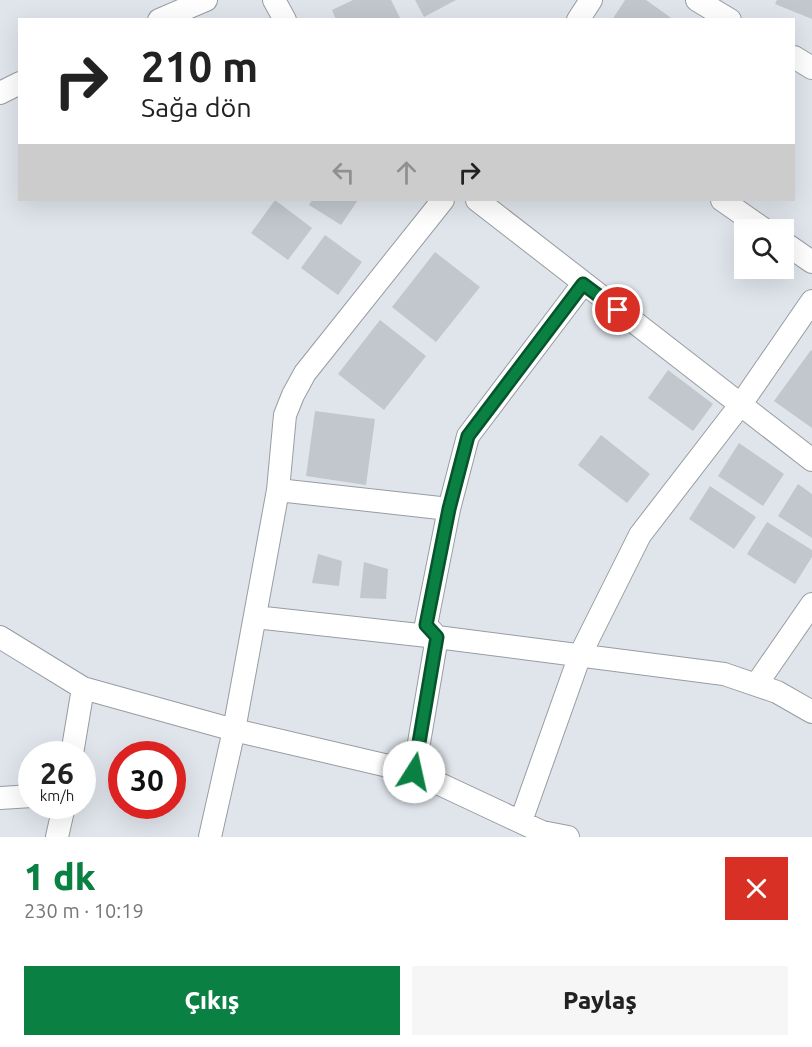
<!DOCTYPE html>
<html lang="tr">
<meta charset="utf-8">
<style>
body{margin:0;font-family:Ubuntu,sans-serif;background:#f6f6f6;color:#222;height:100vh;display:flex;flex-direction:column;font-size:22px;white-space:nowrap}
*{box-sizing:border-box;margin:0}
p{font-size:20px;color:#767676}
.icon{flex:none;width:33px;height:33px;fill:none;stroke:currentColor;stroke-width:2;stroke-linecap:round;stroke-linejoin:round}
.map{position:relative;height:837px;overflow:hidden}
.sheet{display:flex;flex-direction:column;background:#fff;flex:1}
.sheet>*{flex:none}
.banner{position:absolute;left:18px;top:18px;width:777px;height:183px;border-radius:0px;box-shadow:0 6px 24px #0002;background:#fff;color:#222;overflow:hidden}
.tools{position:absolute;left:734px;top:219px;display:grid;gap:12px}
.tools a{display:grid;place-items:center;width:60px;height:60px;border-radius:0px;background:#fff;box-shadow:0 6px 24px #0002;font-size:30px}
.speed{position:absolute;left:18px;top:741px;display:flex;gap:12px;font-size:30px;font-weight:700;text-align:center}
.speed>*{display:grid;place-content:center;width:78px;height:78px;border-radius:50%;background:#fff;box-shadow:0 6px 24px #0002;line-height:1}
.speed small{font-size:15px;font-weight:400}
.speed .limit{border:9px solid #d22;background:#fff;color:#111}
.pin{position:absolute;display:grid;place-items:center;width:51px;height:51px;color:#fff;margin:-26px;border:3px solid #fff;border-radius:50%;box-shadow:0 2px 6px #0007}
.me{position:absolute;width:66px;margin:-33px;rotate:10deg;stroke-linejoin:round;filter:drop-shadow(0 0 4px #0008)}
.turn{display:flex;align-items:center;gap:21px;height:126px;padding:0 24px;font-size:27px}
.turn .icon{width:78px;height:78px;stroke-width:2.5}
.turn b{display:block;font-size:42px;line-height:51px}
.lanes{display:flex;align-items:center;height:57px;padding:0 24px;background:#0003;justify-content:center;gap:30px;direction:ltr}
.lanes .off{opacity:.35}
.round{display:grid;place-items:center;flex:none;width:63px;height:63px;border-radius:0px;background:#f6f6f6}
.head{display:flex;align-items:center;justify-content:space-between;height:102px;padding:0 24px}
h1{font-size:36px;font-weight:800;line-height:45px;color:#0b8043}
.action{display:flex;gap:12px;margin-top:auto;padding:12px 24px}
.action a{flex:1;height:69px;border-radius:0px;background:#0b8043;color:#fff;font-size:24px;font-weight:800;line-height:69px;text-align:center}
.action a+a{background:#f6f6f6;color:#222}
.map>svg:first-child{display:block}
</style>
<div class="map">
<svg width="812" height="837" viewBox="0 0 812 837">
<rect width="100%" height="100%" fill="#dfe5eb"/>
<!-- building -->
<path fill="#c1c7cc" d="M353,0H391L401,20H336L332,10Z
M415,0H456L424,17Z
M625,0H646L674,20H612Z
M777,0H812V19L775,4Z
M275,200L312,228L288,260L251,233Z
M312,200H358L341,225L309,205Z
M325,235L362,262L338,295L301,268Z
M435,252L480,287L436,342L392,307Z
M380,320L426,356L384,410L338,374Z
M811,350L812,351V428L774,401Z
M668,370L713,404L693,431L648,398Z
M315,411L375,419L366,485L306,476Z
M601,435L650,474L627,503L578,465Z
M739,443L784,474L763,506L718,476Z
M798,484L812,494V538L778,516Z
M710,486L756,517L734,549L689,519Z
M767,522L812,550V557L795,584L747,554Z
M318,554L342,561L339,586L312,583Z
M364,562L388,569L386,599L360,598Z"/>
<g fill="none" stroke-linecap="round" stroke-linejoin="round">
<defs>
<path id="minor" d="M274,0L285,20
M697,0L730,20
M159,20L206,0
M578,20L591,0
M794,57L812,68
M0,93L20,83
M477,200L812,460
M722,200L765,230
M783,242L812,262
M278,490L285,415L293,395L305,373L443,200
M255,617L437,637L724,674L777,692L812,712
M0,637L83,688L234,730L414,772L542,832L568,837
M756,685L812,604
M72,754L83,688
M414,772L437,637L426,625L449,509L468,436L583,284
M0,798L32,796
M521,821L580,655L640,535L741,404L812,301
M57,837L64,806
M210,837L234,730L278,490L449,509"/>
</defs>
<!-- minor casing -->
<use href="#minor" stroke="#979da2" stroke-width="24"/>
<!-- minor -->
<use href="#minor" stroke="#fff" stroke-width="22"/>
</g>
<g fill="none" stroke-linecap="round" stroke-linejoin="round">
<defs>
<path id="route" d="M414,772L437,637L426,625L449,509L468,436L583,284L618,310"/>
</defs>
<!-- route casing -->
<use href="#route" stroke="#07532c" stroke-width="15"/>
<!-- route -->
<use href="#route" stroke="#0b8043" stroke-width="10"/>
</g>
</svg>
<div class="tools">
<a><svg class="icon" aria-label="search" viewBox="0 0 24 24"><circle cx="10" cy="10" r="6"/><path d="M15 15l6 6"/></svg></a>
</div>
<div class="speed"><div>26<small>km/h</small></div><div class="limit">30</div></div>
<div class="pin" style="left:618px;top:310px;background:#d93025"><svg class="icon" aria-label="arrive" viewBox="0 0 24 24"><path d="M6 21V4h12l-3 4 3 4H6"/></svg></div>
<svg class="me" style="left:414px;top:772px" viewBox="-20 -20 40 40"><circle r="19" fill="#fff"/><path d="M0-13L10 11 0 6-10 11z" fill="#0b8043"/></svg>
<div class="banner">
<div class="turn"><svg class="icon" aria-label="right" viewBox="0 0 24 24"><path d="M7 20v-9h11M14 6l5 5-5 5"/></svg><div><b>210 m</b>Sağa dön</div></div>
<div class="lanes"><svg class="icon off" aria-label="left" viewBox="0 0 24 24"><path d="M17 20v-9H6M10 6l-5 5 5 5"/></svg><svg class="icon off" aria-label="ahead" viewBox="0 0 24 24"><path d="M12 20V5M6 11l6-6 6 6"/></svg><svg class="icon" aria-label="right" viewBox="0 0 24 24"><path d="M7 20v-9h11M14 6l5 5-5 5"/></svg></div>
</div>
</div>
<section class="sheet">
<div class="head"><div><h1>1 dk</h1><p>230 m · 10:19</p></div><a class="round" style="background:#d93025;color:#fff"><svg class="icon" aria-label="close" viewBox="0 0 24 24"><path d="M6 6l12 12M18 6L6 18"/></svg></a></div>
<div class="action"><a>Çıkış</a><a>Paylaş</a></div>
</section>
